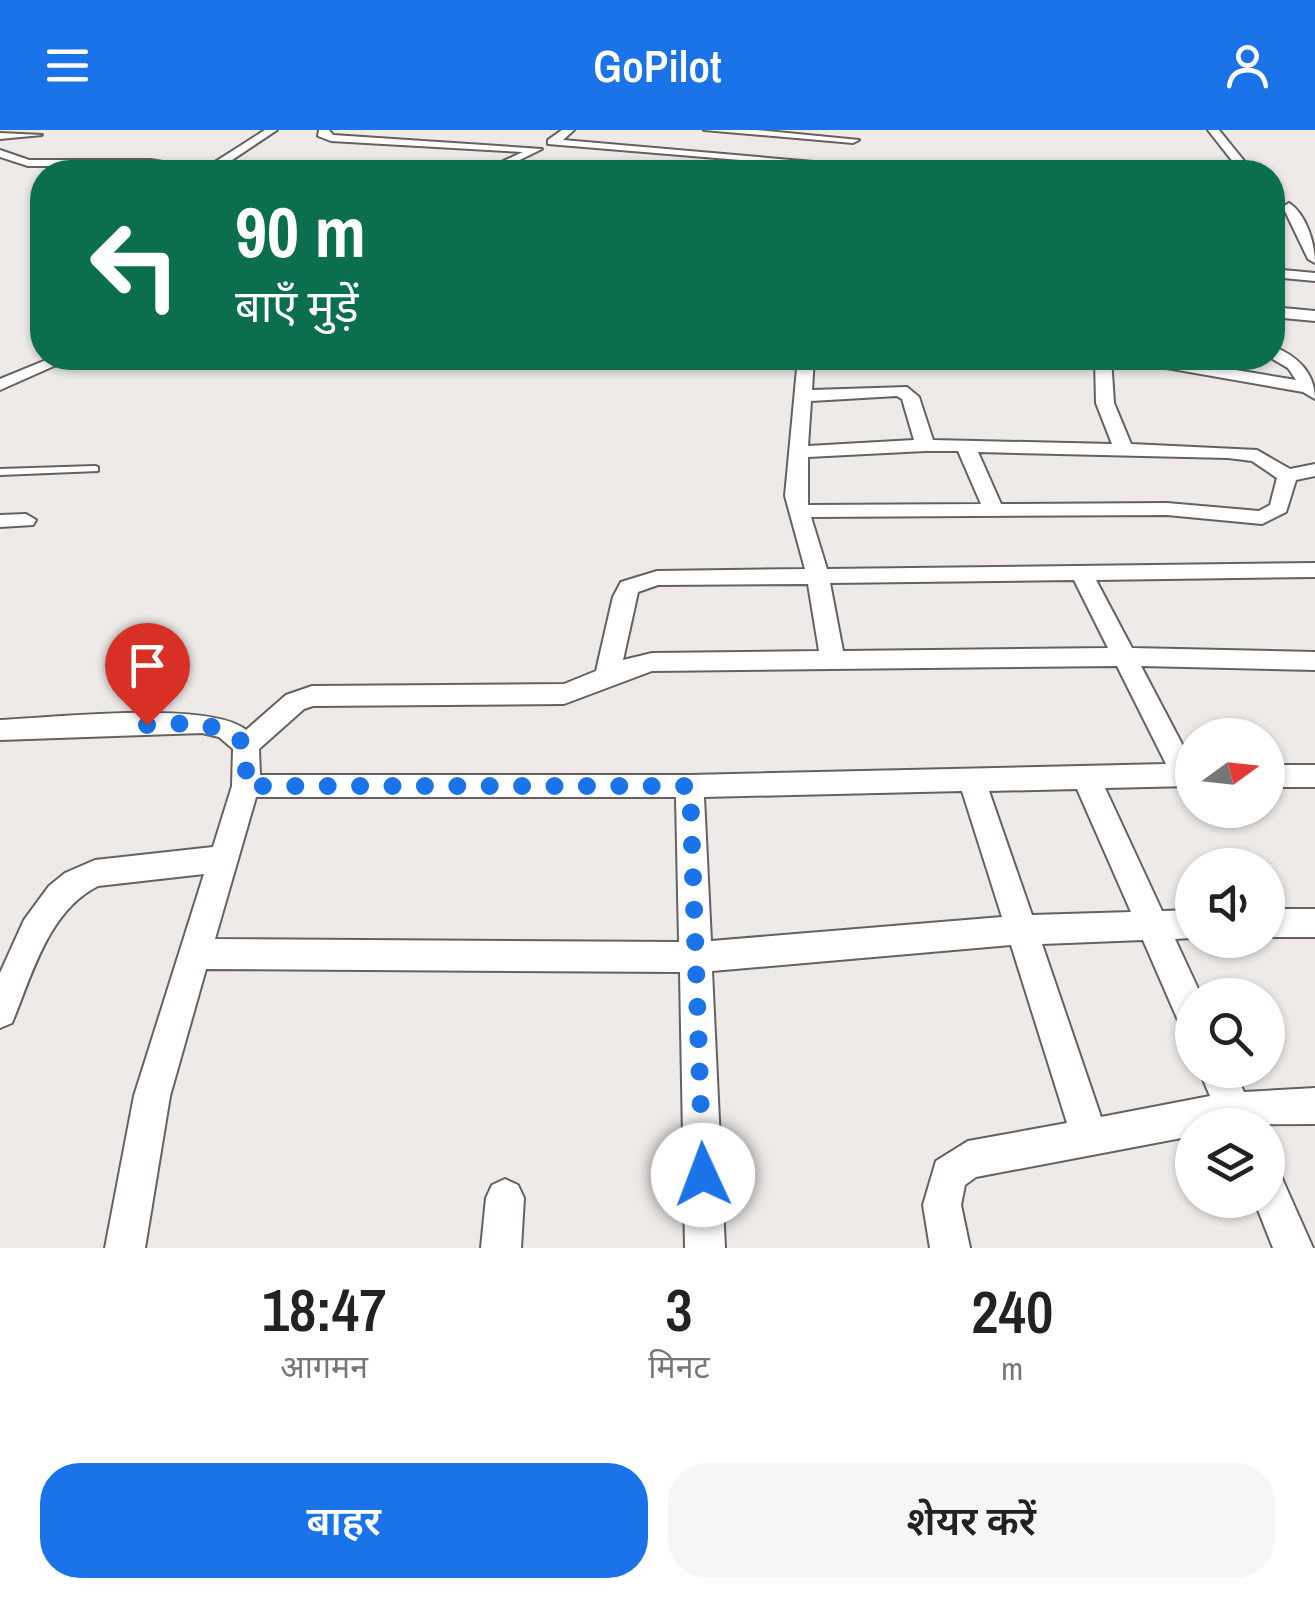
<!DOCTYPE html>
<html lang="hi">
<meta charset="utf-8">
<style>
body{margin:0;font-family:"Archivo Narrow","Noto Sans Devanagari",sans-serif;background:#f6f6f6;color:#222;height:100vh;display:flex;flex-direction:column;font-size:38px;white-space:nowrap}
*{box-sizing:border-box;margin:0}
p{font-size:32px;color:#767676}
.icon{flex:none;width:55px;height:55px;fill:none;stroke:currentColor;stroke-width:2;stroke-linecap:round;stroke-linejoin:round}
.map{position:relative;height:1118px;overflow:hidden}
.sheet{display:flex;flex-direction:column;background:#fff;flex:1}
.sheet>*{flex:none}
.hud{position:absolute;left:30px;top:30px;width:1255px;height:210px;border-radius:40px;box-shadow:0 2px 8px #0004;background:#0b6e4f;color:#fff;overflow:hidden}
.needle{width:65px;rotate:75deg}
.tools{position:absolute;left:1175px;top:588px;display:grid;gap:20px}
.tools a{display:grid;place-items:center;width:110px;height:110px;border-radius:50%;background:#fff;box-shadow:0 2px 8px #0004;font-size:50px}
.pin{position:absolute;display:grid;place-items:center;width:85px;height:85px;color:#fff;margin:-102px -42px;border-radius:50% 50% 50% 0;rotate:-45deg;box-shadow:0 0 10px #0007}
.pin .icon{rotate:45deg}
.me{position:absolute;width:110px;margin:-55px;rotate:358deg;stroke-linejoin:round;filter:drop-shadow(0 0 8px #0008)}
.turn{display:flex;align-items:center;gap:35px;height:210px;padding:0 40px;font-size:45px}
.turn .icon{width:130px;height:130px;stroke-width:2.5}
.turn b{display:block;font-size:70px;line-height:85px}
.eta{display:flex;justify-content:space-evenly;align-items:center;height:170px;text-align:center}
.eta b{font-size:60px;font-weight:600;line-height:70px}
.button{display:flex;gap:20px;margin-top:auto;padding:20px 40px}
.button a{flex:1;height:115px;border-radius:40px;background:#1a73e8;color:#fff;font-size:40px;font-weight:600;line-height:115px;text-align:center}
.button a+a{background:#f6f6f6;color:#222}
header{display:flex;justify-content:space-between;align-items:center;height:130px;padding:0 40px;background:#1a73e8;color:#fff;font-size:45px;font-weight:600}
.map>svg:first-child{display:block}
</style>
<header><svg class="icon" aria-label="menu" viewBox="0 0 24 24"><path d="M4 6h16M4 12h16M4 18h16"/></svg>GoPilot<svg class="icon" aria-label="person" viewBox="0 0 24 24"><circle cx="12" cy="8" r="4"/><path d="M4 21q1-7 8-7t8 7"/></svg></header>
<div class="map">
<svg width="1315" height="1118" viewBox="0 0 1315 1118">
<rect width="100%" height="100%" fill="#edeae8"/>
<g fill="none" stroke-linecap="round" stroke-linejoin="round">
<defs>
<path id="lane" d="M95,336L98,337V341L0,345V339Z"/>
<path id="street" d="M265,0H277L214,42L151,36H28L0,27V20L29,30H151L204,39Z
M319,0H329L333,5L542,19L495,42H480L523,22L331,11L318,6Z
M562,0H574L563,10L929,42H886L548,14V10Z
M704,0H756L859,10L853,13Z
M1208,0H1219L1253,42H1241Z
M0,3L42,5L0,9Z
M1289,73C1306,84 1315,113 1315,133L1308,129L1283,77Z
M1272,139L1315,143V151L1272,147Z
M1272,177L1315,181V191L1272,187Z
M1272,216C1296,225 1315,242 1315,269L1303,262L1138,233L1130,228H1164L1296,250L1288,238L1271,228Z
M51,228H72L0,260V249Z
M798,228H814L812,260L907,257L919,267L933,310L1112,314L1096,273L1095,228H1111L1114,273L1131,314L1257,320L1290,339L1315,334V346L1296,350L1286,382L1262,394L1167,385L811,387L827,439L1315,433V447L1096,450L1132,518L1315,522V540L1141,536L1192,633V656L1105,658L1162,781L1192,780V808L1175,809L1201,865H1192V899L1180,895L1143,810L1042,814L1101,987L1210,966L1199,940H1234L1244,962L1315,958V994L1192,995V1006L976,1047L965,1055L961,1075L970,1118H930L923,1075L936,1031L968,1011L1067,993L1011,815L712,841L725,1118H685L680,842L206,839L170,966L145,1118H105L134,966L204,744L98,756C48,781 32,845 12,893L0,898V843L24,790L49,756L65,743L95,730L213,717L232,656L233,619L219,607L202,603L0,610V590C52,588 210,570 246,600L286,565L312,556L564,554L596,541L613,467L621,452L657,441L805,439L785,366ZM897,266L902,269L914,310L808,316L811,271ZM925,321H958L981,374L808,375V327ZM978,322L1228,328L1252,331L1277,348L1270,375L1259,381L1167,373L1001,374ZM1074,450L1108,518L843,521L830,453ZM808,454L819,521L652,523L623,530L638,462L658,455ZM1117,536L1166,634L690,645H260L259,619L304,579L313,576L564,574L652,541ZM1077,659L1131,782L1032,785L989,661ZM962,661L1002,787L711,811L704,667ZM256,667H676L679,812L215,809Z
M26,384L36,390L33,395L0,397V385Z
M1268,635H1315V657H1268Z
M1268,779H1315V807H1268Z
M1268,1040L1281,1046L1313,1118H1273L1254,1070H1268Z
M505,1049L518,1055L524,1068L521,1118H481L486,1068L492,1055Z"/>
</defs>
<!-- lane casing -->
<use href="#lane" stroke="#646160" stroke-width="4"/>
<!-- street casing -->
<use href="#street" stroke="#646160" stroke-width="4"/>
<!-- lane -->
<use href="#lane" fill="#fff" fill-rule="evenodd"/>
<!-- street -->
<use href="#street" fill="#fff" fill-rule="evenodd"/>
</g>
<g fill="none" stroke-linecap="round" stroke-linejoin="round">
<!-- route -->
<path stroke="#1a73e8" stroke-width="18" stroke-dasharray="0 32.4" d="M147,595C186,593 215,589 246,615V656H690L703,1045"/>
</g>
</svg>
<div class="tools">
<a><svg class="needle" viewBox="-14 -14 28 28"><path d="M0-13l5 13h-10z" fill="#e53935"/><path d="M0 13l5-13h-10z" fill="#767676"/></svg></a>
<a><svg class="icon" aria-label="sound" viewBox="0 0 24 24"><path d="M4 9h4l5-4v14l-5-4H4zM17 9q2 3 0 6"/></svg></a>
<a><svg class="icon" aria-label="search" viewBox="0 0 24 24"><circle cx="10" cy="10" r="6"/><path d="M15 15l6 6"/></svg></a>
<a><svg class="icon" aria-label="layers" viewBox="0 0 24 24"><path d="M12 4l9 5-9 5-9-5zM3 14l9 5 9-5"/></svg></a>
</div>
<div class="pin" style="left:147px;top:595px;background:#d93025"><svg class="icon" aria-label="arrive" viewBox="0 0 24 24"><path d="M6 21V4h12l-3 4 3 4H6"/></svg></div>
<svg class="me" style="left:703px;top:1045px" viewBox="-20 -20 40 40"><circle r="19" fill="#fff"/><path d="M0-13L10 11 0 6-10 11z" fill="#1a73e8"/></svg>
<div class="hud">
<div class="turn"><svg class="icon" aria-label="left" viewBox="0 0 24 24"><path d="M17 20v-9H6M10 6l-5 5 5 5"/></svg><div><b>90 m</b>बाएँ मुड़ें</div></div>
</div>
</div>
<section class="sheet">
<div class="eta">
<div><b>18:47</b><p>आगमन</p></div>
<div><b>3</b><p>मिनट</p></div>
<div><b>240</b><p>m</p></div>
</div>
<div class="button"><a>बाहर</a><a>शेयर करें</a></div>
</section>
